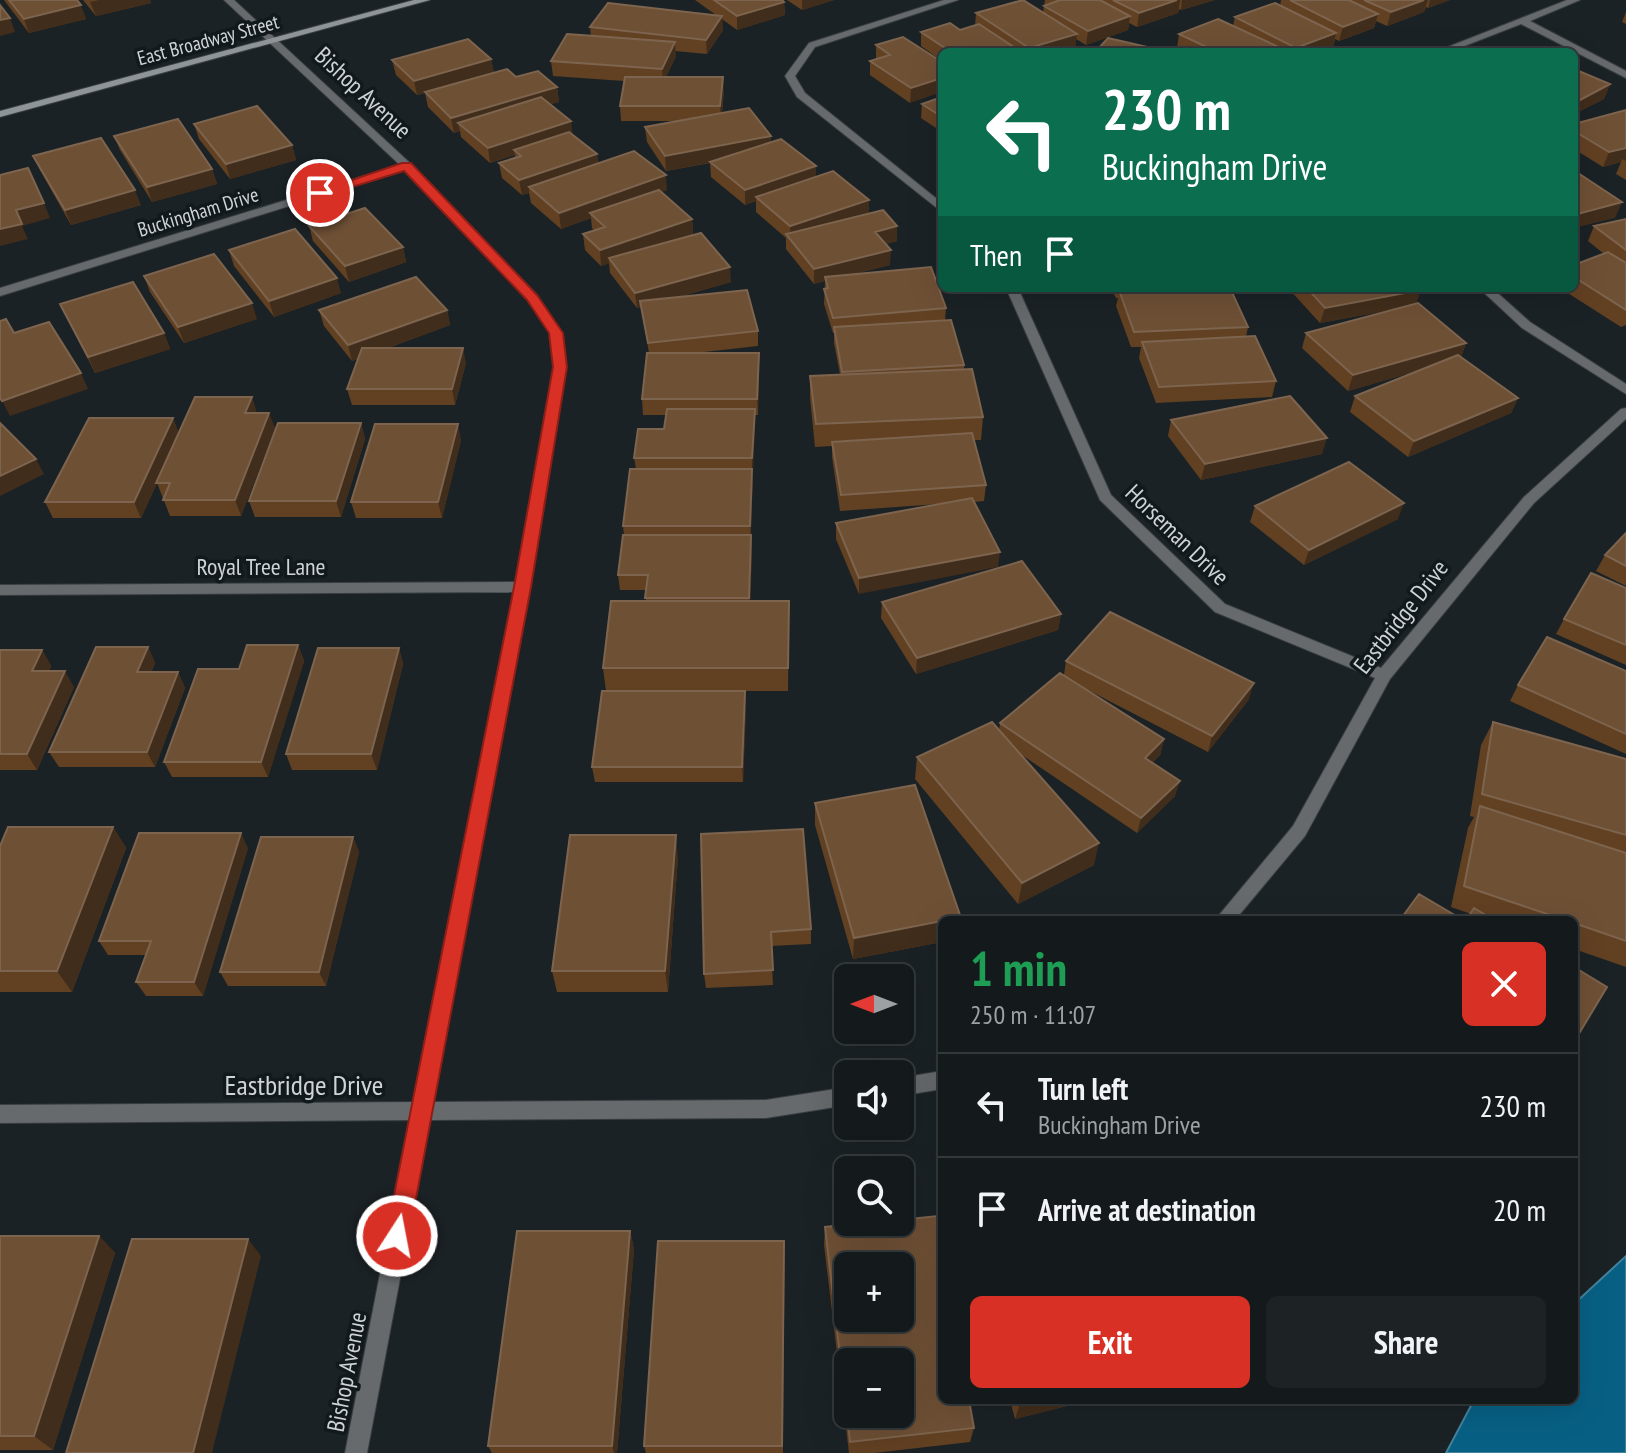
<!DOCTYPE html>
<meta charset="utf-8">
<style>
body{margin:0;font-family:"PT Sans Narrow",sans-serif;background:#1d2325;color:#f1f3f6;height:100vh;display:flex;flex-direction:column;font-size:30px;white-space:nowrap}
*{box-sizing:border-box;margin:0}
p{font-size:26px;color:#9da1a3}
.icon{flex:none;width:44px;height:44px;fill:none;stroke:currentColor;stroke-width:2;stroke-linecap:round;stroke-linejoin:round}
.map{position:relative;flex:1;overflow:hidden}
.side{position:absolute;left:938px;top:916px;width:640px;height:488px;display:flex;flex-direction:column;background:#141a1c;border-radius:12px;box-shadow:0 8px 32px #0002,0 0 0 2px #33383b}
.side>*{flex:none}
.guide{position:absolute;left:938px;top:48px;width:640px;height:244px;border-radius:12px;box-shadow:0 8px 32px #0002,0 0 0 2px #33383b;background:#0b6e4f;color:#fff;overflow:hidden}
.needle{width:52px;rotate:270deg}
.fabs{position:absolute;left:834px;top:964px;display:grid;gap:16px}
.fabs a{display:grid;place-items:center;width:80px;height:80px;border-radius:12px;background:#141a1c;box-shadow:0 8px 32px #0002,0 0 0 2px #33383b;font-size:40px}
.pin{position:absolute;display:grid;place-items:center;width:68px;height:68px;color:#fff;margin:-34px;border:4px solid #fff;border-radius:50%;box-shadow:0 2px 8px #0007}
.me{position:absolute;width:88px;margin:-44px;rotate:11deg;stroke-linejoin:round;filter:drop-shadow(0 0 6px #0008)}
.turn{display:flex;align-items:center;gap:28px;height:168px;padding:0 32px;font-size:36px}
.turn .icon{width:104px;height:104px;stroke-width:2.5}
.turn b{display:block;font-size:56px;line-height:68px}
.then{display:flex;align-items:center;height:76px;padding:0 32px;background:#0003;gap:16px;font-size:30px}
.round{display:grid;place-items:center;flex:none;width:84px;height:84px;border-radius:12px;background:#1d2325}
.headline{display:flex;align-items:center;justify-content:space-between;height:136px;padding:0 32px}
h1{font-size:48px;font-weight:700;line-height:60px;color:#1e9e55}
.primary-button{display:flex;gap:16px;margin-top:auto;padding:16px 32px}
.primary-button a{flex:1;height:92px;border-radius:12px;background:#d93025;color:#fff;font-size:32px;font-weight:700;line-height:92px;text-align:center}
.primary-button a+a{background:#1d2325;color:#f1f3f6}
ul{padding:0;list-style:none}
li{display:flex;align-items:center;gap:24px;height:104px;padding:0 32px;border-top:2px solid #33383b}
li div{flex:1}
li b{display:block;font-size:30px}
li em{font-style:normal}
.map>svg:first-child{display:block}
</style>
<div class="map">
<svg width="1626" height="1453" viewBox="0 0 1626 1453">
<rect width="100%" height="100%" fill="#1b2226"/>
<!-- water -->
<path fill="#076084" stroke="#43829d" stroke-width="2" d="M1626,1256V1453H1446L1474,1400H1574V1304Z"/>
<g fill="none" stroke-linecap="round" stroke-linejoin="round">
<defs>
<path id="street" d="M224,0H234L411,164L536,294L562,333L566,367L530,587L433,1102L766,1100L848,1087V1105L766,1118L430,1120L367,1453H345L410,1120L0,1123V1105L414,1102L515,592L0,595V585L517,582L554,367L550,333L528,299L405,170L0,296V288L400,165Z
M944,0H958L815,47L795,76L805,93L942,203V212L797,97L785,76L809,43Z
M1567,0H1580L1530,21L1626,71V78L1521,24L1449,52H1435Z
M1006,288H1018L1111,495L1225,604L1381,668L1524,497L1621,409L1626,408V419L1534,503L1390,679L1305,836L1235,920H1215L1293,826L1375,678L1215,612L1100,500Z
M1479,288H1492L1530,322L1626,384V394L1522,328Z
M942,1071V1089L900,1096V1078Z"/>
<path id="secondary" d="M414,0H430L0,117V111Z"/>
</defs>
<!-- street casing -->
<use href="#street" stroke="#383e42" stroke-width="2"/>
<!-- secondary casing -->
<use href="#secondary" stroke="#383e42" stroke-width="2"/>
<!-- street -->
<use href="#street" fill="#666a6c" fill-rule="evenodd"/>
<!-- secondary -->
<use href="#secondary" fill="#8e9497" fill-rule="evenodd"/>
</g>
<!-- wall -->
<path fill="#624022" d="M4,0H77L86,19L29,33Z
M83,0H150L151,3L96,16Z
M695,0H782L784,2L785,15L737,30L722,19L723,30L707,54L675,51L676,56L666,77L724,91L722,113L771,136V142L816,177L869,200V214L897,226V241L886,244L890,265L854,274L946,308L945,321L964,365V369L983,417L981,440H974L986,485L984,501L974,502L859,594L836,539V523L939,504L840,511L832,457V446L815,447L810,398V376L840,374L834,343V333H833L824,304L825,281L814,284L786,249V238L756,212V201L745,205L711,177L710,163L666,171L647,142L645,127L678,121H621L620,106L624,81L553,76L551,61L591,36L590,27L716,15Z
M787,0H834L802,10Z
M1045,0H1215L1181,10L1179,9L1178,13L1137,27L1129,23L1128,30L1086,45L1076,39L1075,48L1061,52H942V61L921,46V32L960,30L975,26L976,13L1043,12Z
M1281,0H1450L1428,8L1426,7L1424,12L1387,26L1376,21L1374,28L1339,41L1335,39L1333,47L1320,52H1185L1177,48L1179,34L1233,25L1235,17L1280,6Z
M1626,12V24L1622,22Z
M876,45L942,62L910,103L870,75V61L876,59Z
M491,59L494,73L516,77L557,87L559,102L550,104L573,135L597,154L598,163L667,190L661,192L692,219L693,234L680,239L731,282L678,297L758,331V346L695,353L759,369L758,415H755L752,474L751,535L752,551L750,601H789L788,691H745L746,706L743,782H595L592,767L606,691L603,668L646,601V590H620L618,575L624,535L623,526L636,469L634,458L664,429L666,415H643L642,399L649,353L641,307L637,308L610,273L609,263L601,266L585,250L583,234L594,231L592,228L591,218L561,229L531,203L529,193L522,195L502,178L499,163L515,158V155L490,163L461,137L460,131L454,133L428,107L425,93L417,95L396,75L392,60Z
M1574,69L1610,84L1604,99L1574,114Z
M942,97V132L921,118L922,104Z
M1626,110V180L1616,174L1621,162L1603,167L1574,149V124Z
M194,124L292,145L296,160L230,179L199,139Z
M114,136L212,169L217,184L152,202L120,150Z
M33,156L141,205L71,225L40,170Z
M1626,219V325L1621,327L1560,288H1574V265L1604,254L1588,241L1594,226Z
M309,226L403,247L406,262L349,282L313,241Z
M229,250L341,293L274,317L234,266Z
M144,276L257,319L184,343L150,292Z
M1111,288H1230L1248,327L1246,337L1276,381L1272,397L1156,403L1139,358L1141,347H1131L1116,306L1118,298H1116Z
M1288,288H1418L1421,290L1416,303L1466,343L1461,357L1518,398L1511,413L1408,457L1350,412L1355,396L1420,370L1348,391L1302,348L1306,333L1390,310L1320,323Z
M60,304L164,333L170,349L95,373Z
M319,310H447L450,325L388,348L466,363L455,405H352L347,389L358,359L352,361L324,326Z
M257,413L275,428L241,516H170L157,483L141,518H53L45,502L173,418L179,434Z
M1171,420L1322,454L1201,480L1168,436Z
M361,423L365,439L341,517H255L249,501Z
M461,440L442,518H356L351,502Z
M1255,506L1398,519L1304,565L1250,522Z
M1626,533V586L1596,571L1605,555Z
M1626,588V665L1556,634L1564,619Z
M882,602L1061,614L1058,630L916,674L881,618Z
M298,645L304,661L268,777H172L164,762L239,669Z
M148,647L155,663L151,672H178L185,688L155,767H59L49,752Z
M399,648L403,664L377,770H292L286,754Z
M0,650H42L51,666L49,671L74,687L37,770H0Z
M1066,661L1249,699L1208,752L1082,687L1164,739L1160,755L1152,763L1175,796L1137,833L1019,753L1094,865L1018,904L915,779L917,757L999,731L1000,723L1064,675Z
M1626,671V754L1510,701L1518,685Z
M1493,722L1626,759V967L1574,949V920H1466L1471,914L1451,907L1468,828L1474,817L1470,816L1481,745Z
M815,803L942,920V942L853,959L815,825Z
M113,827L126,848L72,992H0V846Z
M701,834L811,929V944L771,946L773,985L706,988L704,974Z
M353,837L359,852L326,986H228L220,972Z
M248,848L203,996H146L136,982L146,955H108L99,941Z
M678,857L668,992H557L552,971Z
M825,1227L974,1428L970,1442L874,1453H849L824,1245Z
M630,1231L634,1249L617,1453H492L488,1446Z
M0,1236H99L115,1253L53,1450H0Z
M784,1241L783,1453H646L644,1446Z
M1010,1400H1091L1015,1419Z"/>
<!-- shaded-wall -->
<path fill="#412d1b" d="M99,0H150L151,3L96,16L90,2Z
M802,0H834L802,10Z
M1177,0H1180L1178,13L1137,27L1139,13Z
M1182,0H1215L1181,10Z
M1424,0H1428L1424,12L1387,26L1391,12Z
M1430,0H1450L1428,8Z
M784,2L785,15L737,30V16Z
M81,5L86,19L29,33L24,19Z
M1378,14L1374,28L1339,41L1343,27Z
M722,16L723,30L707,54L706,40Z
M1130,16L1128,30L1086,45L1088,31Z
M10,18L15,32L0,36V20Z
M1336,33L1333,47L1320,52H1296V48Z
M1077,34L1075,48L1061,52H1028L1029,48Z
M675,42L676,56L663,83L662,69Z
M491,59L494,73L417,95L414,81Z
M723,77L724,91L721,121L720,106Z
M942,78V92L910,103L911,88Z
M1610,84L1604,99L1574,114L1580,100Z
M557,87L559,102L466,129L458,123L460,131L454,133L451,118Z
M571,121L573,136L514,150L515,155L490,163L488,148Z
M771,136V151L666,171L665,156Z
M292,145L296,160L230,179L226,164Z
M1626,148V161L1622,159L1621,162L1603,167L1609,152Z
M597,154L598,169L529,187V193L522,195L519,180Z
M816,166V181L756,197V201L745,205V190Z
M212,169L217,184L152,202L147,187Z
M666,175L667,190L594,217L590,213L591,218L561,229L559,213Z
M135,190L141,205L71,225L65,210Z
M869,200V215L791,239L790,226Z
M1622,202L1615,218L1574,228V215Z
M44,203L50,218L22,226L28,239L0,246V229L16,210Z
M692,219L693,234L612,262L609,258V263L601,266L600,250Z
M897,226V241L875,247V232Z
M403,247L406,262L349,282L345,266Z
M891,250L890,265L826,281L825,277V281L814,284V269Z
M730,267L731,282L637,308L635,293Z
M337,278L341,293L274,317L269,301Z
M1421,290L1415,306L1320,323L1325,308Z
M252,303L257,319L184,343L178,327Z
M447,310L450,325L352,361L348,345Z
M164,333L170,349L95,373L88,357Z
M1466,343L1460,359L1348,391L1353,375Z
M463,348L466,363L455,405L452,389Z
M759,353V369L758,415L757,399Z
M81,373L88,389L10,416L2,401Z
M252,397L257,413H245Z
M1518,398L1511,413L1408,457L1414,441Z
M755,409V425L753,474L752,458Z
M269,413L275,428L241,516L235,500Z
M173,418L179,434L141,518L134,502Z
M361,423L365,439L341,517L336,501Z
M458,424L461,440L442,518L438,502Z
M1327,438L1322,454L1201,480L1205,464Z
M36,459L44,474L0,496V476Z
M752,469L753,484L750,541V526Z
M1404,503L1398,519L1304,565L1309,550Z
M751,535L752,551L750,613L749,598Z
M1000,552L998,567L859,594V578Z
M1061,614L1058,630L916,674L917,658Z
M298,645L304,661L268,777L261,762Z
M148,647L155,663L145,688L137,672Z
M399,648L403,664L377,770L371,754Z
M42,650L51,666L41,687L32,671Z
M65,671L74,687L37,770L27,754Z
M178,672L185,688L155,767L147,752Z
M1254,683L1249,699L1208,752L1212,736Z
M745,691L746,706L743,782L742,767Z
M1164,739L1160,755L1140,773L1145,758Z
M1180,781L1175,796L1137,833L1141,818Z
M113,827L126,848L72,992L57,971Z
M241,833L248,848L203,996L194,982Z
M676,835L678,857L668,992L665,971Z
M353,837L359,852L326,986L319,972Z
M1099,843L1094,865L1018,904L1022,883Z
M942,921V942L853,959L854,938Z
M630,1231L634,1249L617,1453H614L612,1446Z
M99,1236L115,1253L53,1450L34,1436Z
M248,1239L261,1256L212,1453H193Z
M784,1241L785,1258L782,1453V1446Z
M1038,1400H1091L1015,1419L1020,1404Z"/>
<!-- building -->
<path fill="#6e5035" stroke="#7d644e" stroke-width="2" fill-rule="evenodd" d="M9,0H77L81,5L24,19Z
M714,0H782L784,2L737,16Z
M1023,0L1077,34L1029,48L976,13Z
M1060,0H1100L1130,16L1088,31L1044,6Z
M1113,0H1177L1139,13Z
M1290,0H1349L1378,14L1343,27Z
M1364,0H1424L1391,12Z
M608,3L722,16L706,40L590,27Z
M1275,3L1336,33L1296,48L1235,17Z
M0,5L10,18L0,20Z
M1218,19L1283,49L1277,52H1217L1179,34Z
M950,23L960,30L979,24L1020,51L951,52L921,32Z
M567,34L675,42L662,69L551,61Z
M903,37L942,62V78L911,88L870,61L890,55L876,45Z
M1108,38L1169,52H1095Z
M468,39L491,59L414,81L392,60Z
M507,69L516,77L538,71L557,87L451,118L425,92Z
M1574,69L1610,84L1580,100L1574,97Z
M625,77H723L720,106H620Z
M541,97L571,121L488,148L458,123Z
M942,97V117L922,104Z
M257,106L292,145L226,164L194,124Z
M749,108L771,136L665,156L645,127Z
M1626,110V148L1609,152L1574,131V124Z
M178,119L212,169L147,187L114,136Z
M569,132L597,154L519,180L499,163L521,156L514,150Z
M101,138L135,190L65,210L33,156Z
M781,139L816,166L745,190L710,162Z
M634,151L666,175L559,213L529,187Z
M28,168L44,203L16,210L22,224L0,229V175Z
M833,171L869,200L790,226L756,197Z
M1575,171L1622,202L1574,215V172Z
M659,190L692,219L600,250L583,234L605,227L590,213Z
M365,208L403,247L345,266L309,226Z
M883,210L897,226L875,232L891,250L814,269L786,234Z
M1626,219V250L1594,226Z
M295,229L337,278L269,301L229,250Z
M701,233L730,267L635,293L609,258Z
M1608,252L1626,263V310L1574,277V265Z
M214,254L252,303L178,327L144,276Z
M931,267L946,308L833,318L824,289L828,288L825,277Z
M416,277L447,310L348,345L319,310Z
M133,282L164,333L88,357L60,304Z
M1180,288H1230L1248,327L1134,332L1119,290Z
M1307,288H1418L1421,290L1325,308Z
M747,290L758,331L648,343L640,301Z
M1418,303L1466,343L1353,375L1306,333Z
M6,319L14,333L49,322L81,373L2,401L0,398V321Z
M951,320L964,365L842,372L834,327Z
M1255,336L1276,381L1159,387L1142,342Z
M362,348H463L452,389H347Z
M647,353H759L757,399H642Z
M1458,355L1518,398L1414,441L1355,396Z
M972,369L983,417L816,424L810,376Z
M1290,396L1327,438L1205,464L1171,420Z
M195,397H252L245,413H269L235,500H163L170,483H156Z
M667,409H755L752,458H634L638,429H664Z
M89,418H173L134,502H45Z
M0,423L36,459L0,476Z
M278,423H361L336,501H249Z
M375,424H458L438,502H351Z
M972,433L986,485L841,495L832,442Z
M1349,462L1404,503L1309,550L1255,506Z
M630,469H752L750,526H623Z
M972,498L1000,552L859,578L836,523Z
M1626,533V566L1605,555Z
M623,535H751L749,598H645L648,575H618Z
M1022,561L1061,614L917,658L882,602Z
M1591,573L1626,588V645L1564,619Z
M611,601H789L788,668H603Z
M1110,612L1254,683L1212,736L1066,661Z
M1547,637L1626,671V734L1518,685Z
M247,645H298L261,762H164L198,669H239Z
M96,647H148L137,672H178L147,752H49Z
M318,648H399L371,754H286Z
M0,650H42L32,671H65L27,754H0Z
M1060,673L1164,739L1145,758L1180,781L1141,818L1000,723Z
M602,691H745L742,767H592Z
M992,722L1099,843L1022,883L917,757Z
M1493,722L1626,759V835L1482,794Z
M915,785L961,918L942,920V921L854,938L815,803Z
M1480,806L1626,853V941L1574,923V920H1565L1464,886Z
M8,827H113L57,971H0V846Z
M803,829L811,929L771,932L773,970L704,974L701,834Z
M139,833H241L194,982H136L151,941H99Z
M570,835H676L665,971H552Z
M261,837H353L319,972H220Z
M1419,894L1463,920H1400Z
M1474,908L1494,920H1466Z
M1574,967L1607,987L1574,1042Z
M938,1216L942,1242V1400H969L974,1428L850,1442L825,1227L876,1222H900V1220ZM848,1266H900V1318H848ZM848,1362H900V1414H848Z
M517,1231H630L612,1446H488Z
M0,1236H99L34,1436H0Z
M132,1239H248L193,1453H66Z
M658,1241H784L782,1446H644Z
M1019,1400H1038L1020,1404Z"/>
<!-- route -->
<path fill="#d93025" stroke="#8d1f18" stroke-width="2" d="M402,163H411L537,295L563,333L567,367L531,587L409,1236L406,1245L397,1248L389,1245L386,1236L514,587L553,367L549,333L527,300L404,171L320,197L313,193Z"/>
<g text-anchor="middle" stroke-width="7" stroke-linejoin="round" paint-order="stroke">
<!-- far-street labels -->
<g font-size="20" fill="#cfd3d6" stroke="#12191d">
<text transform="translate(208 40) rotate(-15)" y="7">East Broadway Street</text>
<text transform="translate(198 212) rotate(-17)" y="7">Buckingham Drive</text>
</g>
<!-- street labels -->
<g font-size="24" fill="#cfd3d6" stroke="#12191d">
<text transform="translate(363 93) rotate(43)" y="8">Bishop Avenue</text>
<text transform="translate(1177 535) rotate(44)" y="8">Horseman Drive</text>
<text x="261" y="575">Royal Tree Lane</text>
<text transform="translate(1401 617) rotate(-52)" y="8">Eastbridge Drive</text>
<text transform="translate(347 1372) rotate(-79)" y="8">Bishop Avenue</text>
</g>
<!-- near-street labels -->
<g font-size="28" fill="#cfd3d6" stroke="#12191d">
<text x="304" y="1095">Eastbridge Drive</text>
</g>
</g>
</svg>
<div class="fabs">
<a><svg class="needle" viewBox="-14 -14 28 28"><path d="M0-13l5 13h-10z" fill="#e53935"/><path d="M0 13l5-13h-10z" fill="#9da1a3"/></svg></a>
<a><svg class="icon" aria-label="sound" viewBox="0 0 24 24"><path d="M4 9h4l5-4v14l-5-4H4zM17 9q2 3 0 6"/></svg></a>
<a><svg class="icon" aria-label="search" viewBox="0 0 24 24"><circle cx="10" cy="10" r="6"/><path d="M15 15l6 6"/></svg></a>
<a>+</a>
<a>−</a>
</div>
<div class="pin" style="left:320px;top:193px;background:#d93025"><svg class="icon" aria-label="arrive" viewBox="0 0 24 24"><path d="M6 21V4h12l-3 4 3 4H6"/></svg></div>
<svg class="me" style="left:397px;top:1236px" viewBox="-20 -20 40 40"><circle r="17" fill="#d93025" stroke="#fff" stroke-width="3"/><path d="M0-11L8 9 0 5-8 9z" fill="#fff"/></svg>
<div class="guide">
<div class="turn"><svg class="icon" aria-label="left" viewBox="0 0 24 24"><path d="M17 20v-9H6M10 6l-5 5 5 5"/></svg><div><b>230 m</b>Buckingham Drive</div></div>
<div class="then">Then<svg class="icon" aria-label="arrive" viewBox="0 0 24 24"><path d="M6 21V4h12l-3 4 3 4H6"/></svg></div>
</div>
<section class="side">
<div class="headline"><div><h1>1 min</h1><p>250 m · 11:07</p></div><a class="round" style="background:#d93025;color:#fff"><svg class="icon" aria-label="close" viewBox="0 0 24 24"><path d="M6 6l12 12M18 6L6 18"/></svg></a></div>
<ul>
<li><svg class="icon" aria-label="left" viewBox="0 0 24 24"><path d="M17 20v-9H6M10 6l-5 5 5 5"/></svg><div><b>Turn left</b><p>Buckingham Drive</p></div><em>230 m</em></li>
<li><svg class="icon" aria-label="arrive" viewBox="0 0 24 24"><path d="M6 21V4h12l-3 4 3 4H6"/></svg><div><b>Arrive at destination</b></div><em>20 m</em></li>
</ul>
<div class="primary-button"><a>Exit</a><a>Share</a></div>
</section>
</div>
